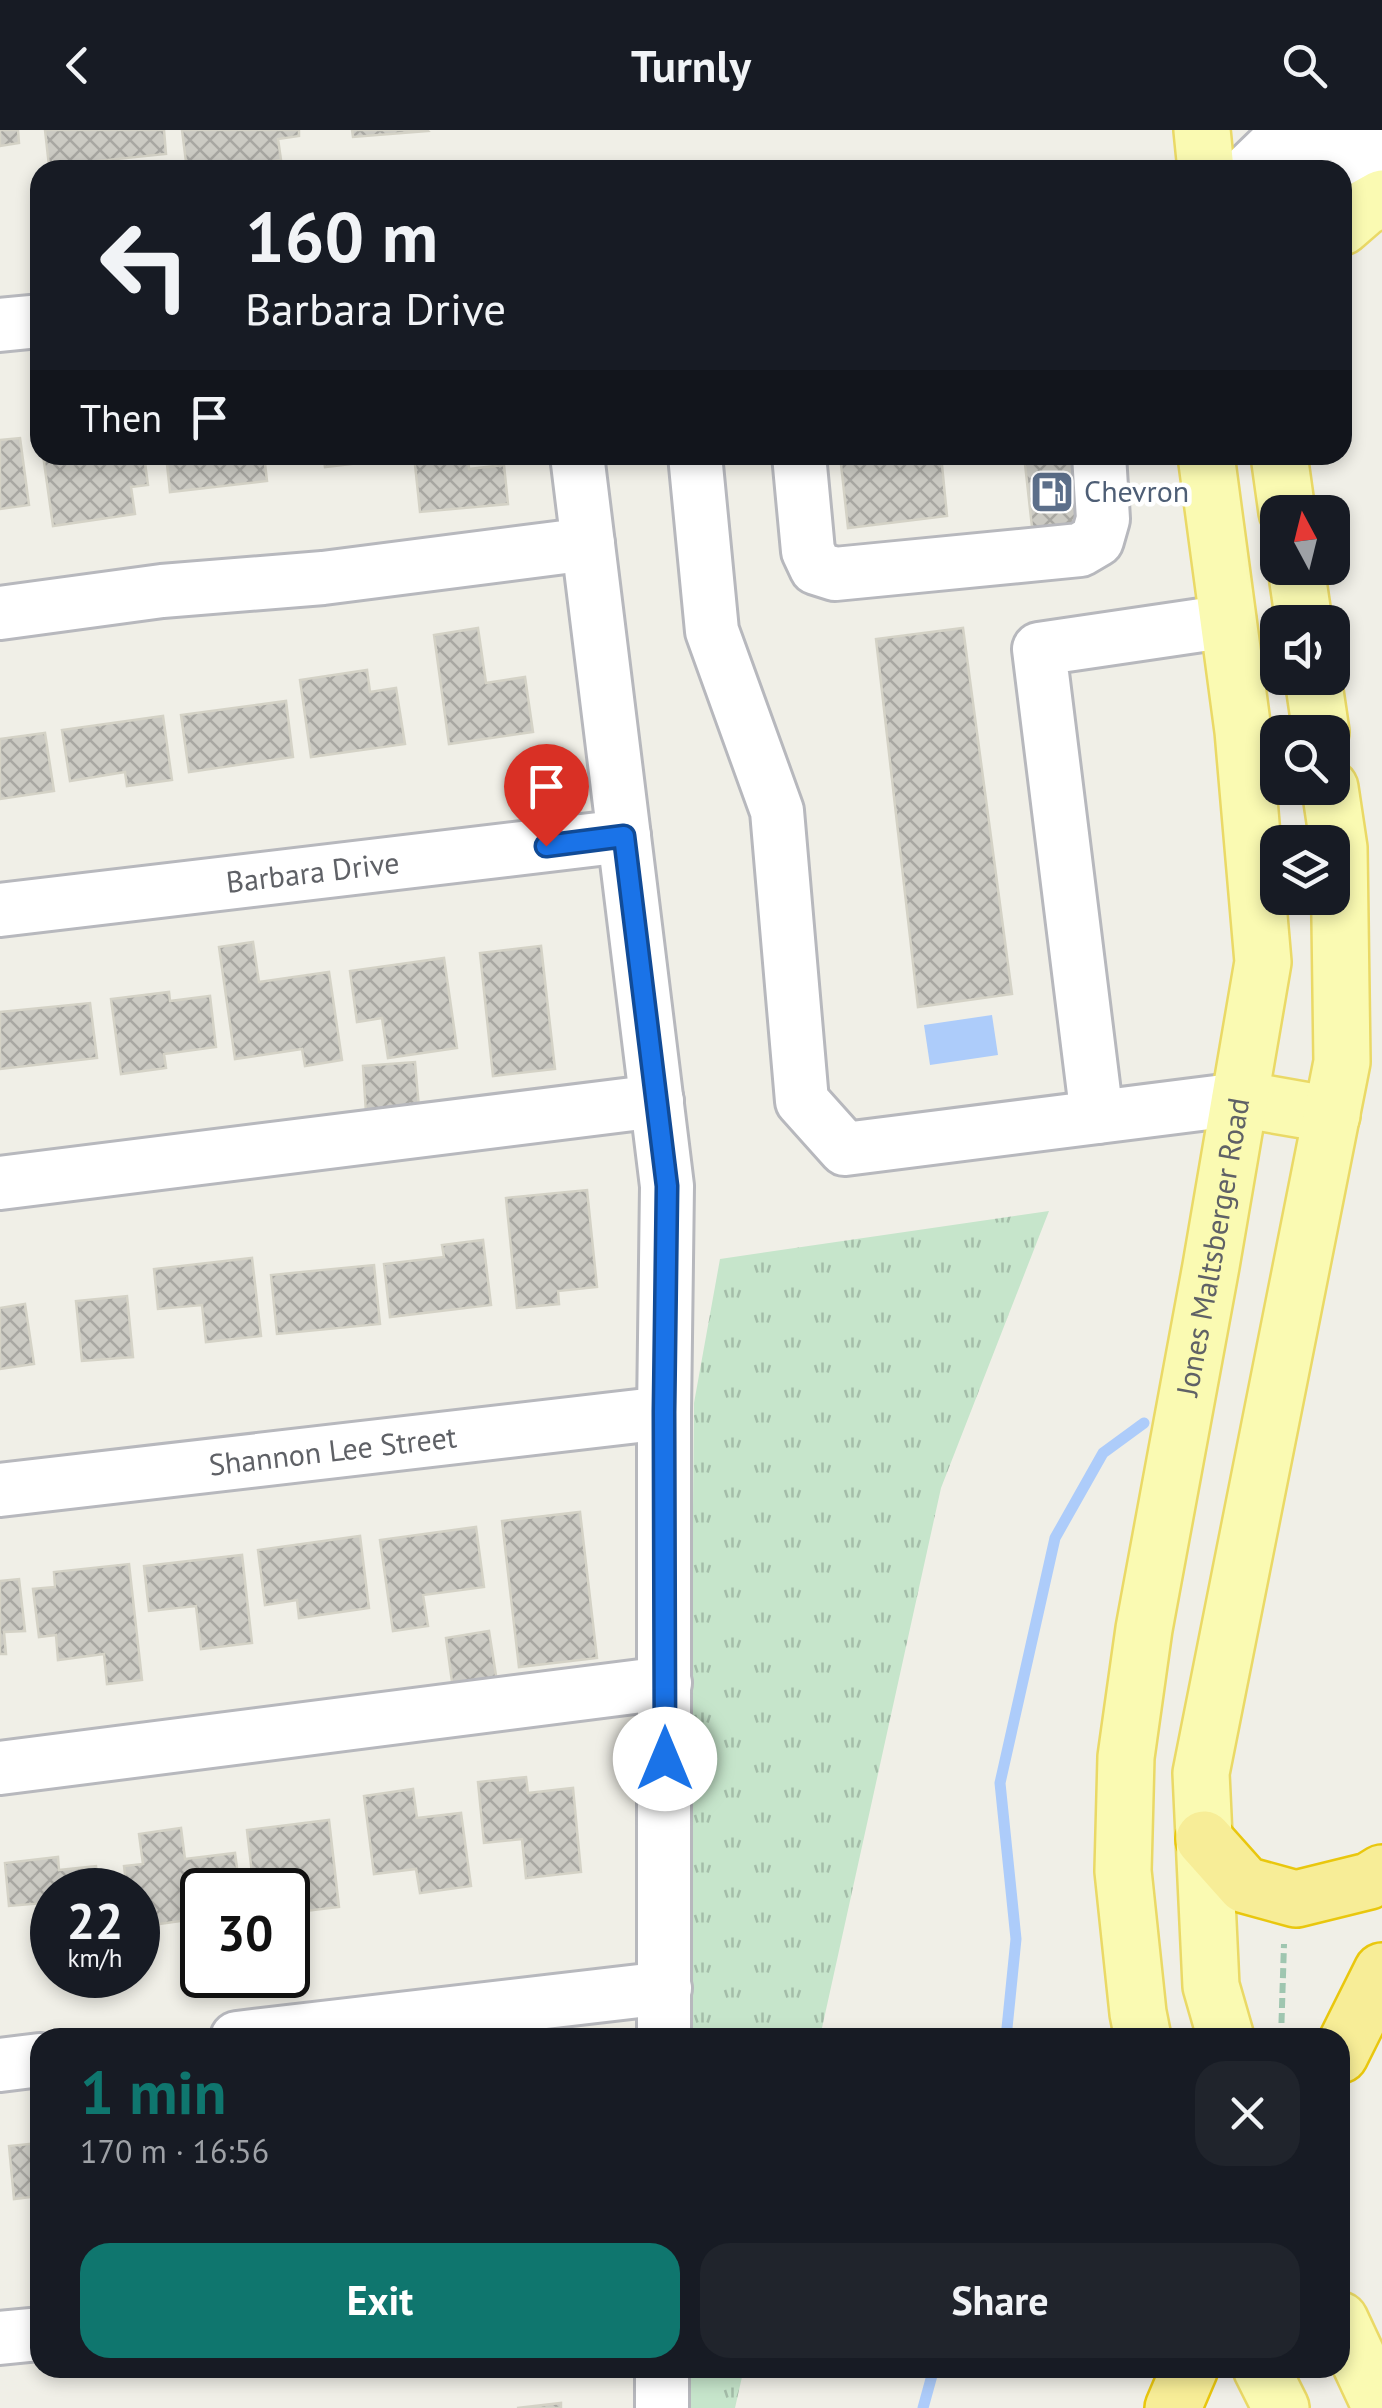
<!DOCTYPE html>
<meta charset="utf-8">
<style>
body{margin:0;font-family:"PT Sans",sans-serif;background:#20242c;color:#f1f3f6;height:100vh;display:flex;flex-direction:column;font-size:38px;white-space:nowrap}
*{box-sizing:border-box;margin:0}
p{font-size:32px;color:#9ea1a6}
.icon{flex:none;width:55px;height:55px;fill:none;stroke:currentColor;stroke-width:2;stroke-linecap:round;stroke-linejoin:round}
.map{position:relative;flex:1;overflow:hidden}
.drawer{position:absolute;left:30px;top:1898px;width:1320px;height:350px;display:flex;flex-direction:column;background:#171b24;border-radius:30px;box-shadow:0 5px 15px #0003}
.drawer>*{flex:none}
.banner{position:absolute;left:30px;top:30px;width:1322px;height:305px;border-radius:30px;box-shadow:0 5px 15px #0003;background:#171b24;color:#f1f3f6;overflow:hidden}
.needle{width:65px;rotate:353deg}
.tools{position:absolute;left:1260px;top:365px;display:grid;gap:20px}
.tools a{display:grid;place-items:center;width:90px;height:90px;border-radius:20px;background:#171b24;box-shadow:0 5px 15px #0003;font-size:50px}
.speed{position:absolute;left:30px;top:1738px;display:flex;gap:20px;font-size:50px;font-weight:700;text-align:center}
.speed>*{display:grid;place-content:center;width:130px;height:130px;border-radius:50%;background:#171b24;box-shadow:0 5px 15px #0003;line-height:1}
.speed small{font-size:25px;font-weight:400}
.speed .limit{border:5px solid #111;border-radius:15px;background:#fff;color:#111}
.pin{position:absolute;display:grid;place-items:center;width:85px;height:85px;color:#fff;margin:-102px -42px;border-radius:50% 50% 50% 0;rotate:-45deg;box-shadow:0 0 10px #0007}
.pin .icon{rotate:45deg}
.me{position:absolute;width:110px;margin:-55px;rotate:0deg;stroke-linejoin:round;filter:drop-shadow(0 0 8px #0008)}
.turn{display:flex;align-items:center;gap:35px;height:210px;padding:0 50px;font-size:45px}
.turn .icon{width:130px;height:130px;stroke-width:2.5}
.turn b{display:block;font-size:70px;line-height:85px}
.then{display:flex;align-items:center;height:95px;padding:0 50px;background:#0003;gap:20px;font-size:38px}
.round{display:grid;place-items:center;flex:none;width:105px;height:105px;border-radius:30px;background:#20242c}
.summary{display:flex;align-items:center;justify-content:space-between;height:170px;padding:0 50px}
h1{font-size:60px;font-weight:700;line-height:75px;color:#0f766e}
.button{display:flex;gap:20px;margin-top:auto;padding:20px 50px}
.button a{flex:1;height:115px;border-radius:30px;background:#0f766e;color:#fff;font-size:40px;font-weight:700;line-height:115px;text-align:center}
.button a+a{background:#20242c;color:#f1f3f6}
header{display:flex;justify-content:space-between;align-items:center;height:130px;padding:0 50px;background:#171b24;font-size:45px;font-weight:700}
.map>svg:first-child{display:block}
</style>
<header><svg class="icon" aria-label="back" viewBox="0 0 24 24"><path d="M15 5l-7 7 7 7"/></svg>Turnly<svg class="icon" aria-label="search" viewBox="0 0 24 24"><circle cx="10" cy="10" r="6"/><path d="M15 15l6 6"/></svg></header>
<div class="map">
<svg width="1382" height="2278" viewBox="0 0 1382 2278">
<defs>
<pattern id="grass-tufts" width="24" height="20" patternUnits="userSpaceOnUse" patternTransform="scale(2.5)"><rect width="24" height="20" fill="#c6e5cb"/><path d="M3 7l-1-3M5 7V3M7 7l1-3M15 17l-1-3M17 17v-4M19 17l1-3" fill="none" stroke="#a4bda9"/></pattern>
<pattern id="building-cross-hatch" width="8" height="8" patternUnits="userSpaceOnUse" patternTransform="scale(2.5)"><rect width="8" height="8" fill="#cbcac3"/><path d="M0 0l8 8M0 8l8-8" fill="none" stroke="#a8a7a2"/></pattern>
</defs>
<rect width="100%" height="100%" fill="#f0efe7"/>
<!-- grass -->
<path fill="url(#grass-tufts)" d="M1049,1081L941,1358L820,1907L688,1908L694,1273L720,1129Z
M686,2238H744L735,2278H685Z"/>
<!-- water -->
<path fill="#adccfa" d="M992,885L998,925L930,935L924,895Z"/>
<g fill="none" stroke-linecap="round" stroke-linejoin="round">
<!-- stream -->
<path stroke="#adccfa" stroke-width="11" d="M1006,1908L1016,1809L1000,1653L1055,1408L1103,1323L1144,1293
M923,2278L934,2238"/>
</g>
<!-- building -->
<path fill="url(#building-cross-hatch)" stroke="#d4d2c6" stroke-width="2.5" d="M0,0H18L19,13L0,16Z
M45,0H164L166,24L49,36Z
M182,0H299V6L278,9L281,30L234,37V40H187Z
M352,0H427L428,1L353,7Z
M20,308L29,375L0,379V310Z
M43,325H144L148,355L131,357L135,384L53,396Z
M166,325H264L267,351L170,362Z
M288,325H384L385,330L325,337L324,329L288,333Z
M414,325H468L469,339L504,335L508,374L420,382Z
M840,325H941L947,386L848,398Z
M1024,325H1072L1081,400L1033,406Z
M478,498L486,553L525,547L533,602L449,614L434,505Z
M963,498L1012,864L918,877L876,509Z
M367,540L370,562L396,558L405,614L311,627L300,550Z
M286,571L293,627L189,642L181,585Z
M163,586L172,650L127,656L125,642L70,651L62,600Z
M45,603L54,661L0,669V609Z
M253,812L259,852L329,842L342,930L305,936L302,919L235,929L219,817Z
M541,816L555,939L493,946L480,823Z
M444,828L457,918L388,928L382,888L357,892L350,841Z
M169,862L170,871L210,866L216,917L164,924L166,938L121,944L111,869Z
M90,873L97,928L0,939V882Z
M415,932L419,978L366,983L363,936Z
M587,1060L597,1157L558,1161L559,1174L517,1178L506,1068Z
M483,1110L491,1175L390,1187L384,1134L444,1127L442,1115Z
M252,1128L261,1206L206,1212L202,1175L158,1179L154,1139Z
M374,1135L380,1194L277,1204L271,1145Z
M127,1166L133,1227L82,1231L76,1171Z
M25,1174L34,1234L0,1239V1178Z
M580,1382L597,1528L519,1537L502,1391Z
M476,1397L484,1457L423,1465L428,1496L393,1501L380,1410Z
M360,1406L369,1478L299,1488L297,1470L265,1475L258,1420Z
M242,1425L252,1513L201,1519L196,1476L149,1481L144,1436Z
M129,1434L142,1550L107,1554L104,1524L58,1530L56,1505L39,1507L33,1459L55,1457L54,1442Z
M19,1449L25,1501L4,1502L6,1524H0V1451Z
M489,1501L497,1552L453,1559L446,1508Z
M526,1647L528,1663L573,1658L581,1742L526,1748L522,1709L484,1713L478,1652Z
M413,1659L417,1688L461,1683L471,1756L420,1763L416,1739L374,1744L364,1666Z
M329,1690L339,1777L288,1783V1760H282L279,1742L252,1744L247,1700Z
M181,1698L185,1729L235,1723L240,1760H202V1788L138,1797V1760H127L124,1736L143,1734L139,1704Z
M58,1727L59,1740L96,1736L99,1760H52V1822L48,1823L43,1773L9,1776L5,1733Z
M40,2013V2066L14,2069L9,2016Z
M561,2273V2278H517Z"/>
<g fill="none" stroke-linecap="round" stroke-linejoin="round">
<defs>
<g id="minor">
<path d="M1249,40L1280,10L1370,0"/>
<path d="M1342,54L1382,48"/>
<path d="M0,195L40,191"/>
<path d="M577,325L667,1056L664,1283V1908"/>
<path d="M695,325L712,501L777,681L802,971L845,1019L1240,969"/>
<path d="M799,325L808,421L816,438L835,444L1080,420L1097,410L1103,389L1099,325"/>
<path d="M0,483L162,461L323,448L588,414"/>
<path id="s1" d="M0,780L624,706"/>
<path d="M1097,987L1039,519L1229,491"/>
<path d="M0,1053L657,971"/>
<path id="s2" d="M0,1360L664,1283"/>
<path d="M0,1638L665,1553"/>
<path d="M237,1908L665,1858"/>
<path d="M0,1935L40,1930"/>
<path d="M0,2208L40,2204"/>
<path d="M662,2278V2238"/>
</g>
<g id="major">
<path d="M1202,0L1206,40"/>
<path d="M1342,97L1364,78L1382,68"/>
<path d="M1279,325L1287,382"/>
<path d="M1296,438L1304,492"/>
<path d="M1313,548L1321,602"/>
<path d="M1240,969L1332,985"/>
<path id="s3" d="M1143,1908L1138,1883L1123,1741L1126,1627L1144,1499L1211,1136L1263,832L1243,601L1206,325"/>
<path d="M1226,1908L1211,1856L1201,1643L1342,932L1339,718L1330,658"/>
<path d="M1340,2190L1381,2278"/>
<path d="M1261,2238L1281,2278"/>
</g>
<path id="highway" d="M1204,1709L1245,1755L1296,1769L1369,1751L1382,1743
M1340,1925L1382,1841
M1173,2278L1190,2238"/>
</defs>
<!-- minor casing -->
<use href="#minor" stroke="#b7b8bd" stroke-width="58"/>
<!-- major casing -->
<use href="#major" stroke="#ead966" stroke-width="60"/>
<!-- highway casing -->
<use href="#highway" stroke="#e9c70e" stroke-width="60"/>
<!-- path -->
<path stroke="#9fc6b0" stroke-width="6" stroke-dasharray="10 5" stroke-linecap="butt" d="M1281,1908L1284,1814"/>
<!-- minor -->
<use href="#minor" stroke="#fff" stroke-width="52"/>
<!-- major -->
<use href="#major" stroke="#fafab2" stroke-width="55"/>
<!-- highway -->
<use href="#highway" stroke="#f7ed97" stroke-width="55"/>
</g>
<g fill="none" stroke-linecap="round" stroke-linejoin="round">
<defs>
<path id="route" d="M546,716L624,706L667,1056L664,1282L665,1629"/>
</defs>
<!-- route casing -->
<use href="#route" stroke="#114b97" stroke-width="25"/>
<!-- route -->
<use href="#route" stroke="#1a73e8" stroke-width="18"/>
</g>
<!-- icons -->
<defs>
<symbol id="fuel-square" viewBox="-11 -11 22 22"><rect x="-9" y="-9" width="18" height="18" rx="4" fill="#5c6f8a" stroke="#fff"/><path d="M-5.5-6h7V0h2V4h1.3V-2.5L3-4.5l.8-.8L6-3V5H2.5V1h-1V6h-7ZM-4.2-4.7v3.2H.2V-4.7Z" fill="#fff"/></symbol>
</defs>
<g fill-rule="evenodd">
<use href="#fuel-square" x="1027" y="337" width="50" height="50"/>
</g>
<g text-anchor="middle" stroke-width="9" stroke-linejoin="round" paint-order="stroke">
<!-- service labels -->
<g font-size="30" fill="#4e5e75" stroke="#fff" text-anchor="start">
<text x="1084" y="372">Chevron</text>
</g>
<!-- street labels -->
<g font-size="30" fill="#5f6166" stroke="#fff">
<text dy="10" stroke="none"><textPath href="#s1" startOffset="315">Barbara Drive</textPath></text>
<text dy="10" stroke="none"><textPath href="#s3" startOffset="800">Jones Maltsberger Road</textPath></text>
<text dy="10" stroke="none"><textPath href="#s2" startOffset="335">Shannon Lee Street</textPath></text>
</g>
</g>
</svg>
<div class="tools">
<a><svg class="needle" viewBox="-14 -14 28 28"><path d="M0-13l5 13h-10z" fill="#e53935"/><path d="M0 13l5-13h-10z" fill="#9ea1a6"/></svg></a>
<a><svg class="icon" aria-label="sound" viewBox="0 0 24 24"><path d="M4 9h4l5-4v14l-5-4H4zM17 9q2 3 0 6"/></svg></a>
<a><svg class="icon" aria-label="search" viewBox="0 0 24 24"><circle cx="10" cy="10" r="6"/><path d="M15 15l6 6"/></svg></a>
<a><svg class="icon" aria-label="layers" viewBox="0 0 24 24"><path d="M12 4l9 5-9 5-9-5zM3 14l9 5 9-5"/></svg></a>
</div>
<div class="speed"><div>22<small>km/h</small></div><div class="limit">30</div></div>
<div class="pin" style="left:546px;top:716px;background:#d93025"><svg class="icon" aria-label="arrive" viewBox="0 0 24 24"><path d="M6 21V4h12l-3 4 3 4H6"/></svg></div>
<svg class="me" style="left:665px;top:1629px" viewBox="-20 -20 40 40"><circle r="19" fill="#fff"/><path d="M0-13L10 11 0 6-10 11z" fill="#1a73e8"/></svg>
<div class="banner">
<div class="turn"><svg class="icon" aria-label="left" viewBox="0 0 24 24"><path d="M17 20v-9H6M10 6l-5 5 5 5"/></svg><div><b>160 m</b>Barbara Drive</div></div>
<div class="then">Then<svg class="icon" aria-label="arrive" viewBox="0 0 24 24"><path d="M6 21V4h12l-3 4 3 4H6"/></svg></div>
</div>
<section class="drawer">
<div class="summary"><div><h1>1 min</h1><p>170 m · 16:56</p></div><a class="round"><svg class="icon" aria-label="close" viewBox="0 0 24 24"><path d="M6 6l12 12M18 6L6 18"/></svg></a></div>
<div class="button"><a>Exit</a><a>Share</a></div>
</section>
</div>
